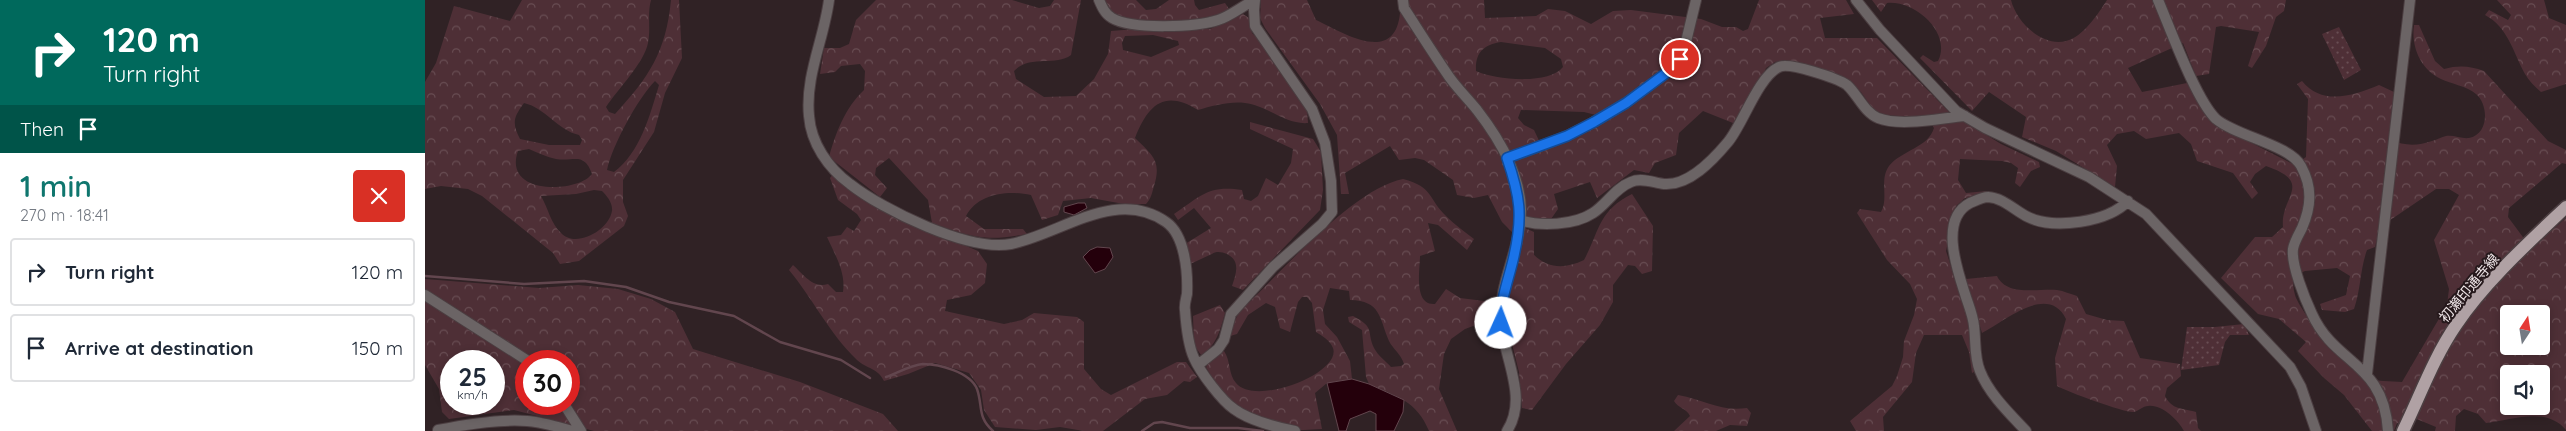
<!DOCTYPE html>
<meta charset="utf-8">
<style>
body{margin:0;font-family:Quicksand,"Noto Sans JP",sans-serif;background:#f6f6f7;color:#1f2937;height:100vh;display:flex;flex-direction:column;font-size:19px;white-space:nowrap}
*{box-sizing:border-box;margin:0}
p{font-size:16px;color:#747a83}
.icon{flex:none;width:28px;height:28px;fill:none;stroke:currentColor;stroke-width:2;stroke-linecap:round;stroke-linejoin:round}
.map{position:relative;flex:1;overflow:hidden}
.side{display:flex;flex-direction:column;background:#fff;width:425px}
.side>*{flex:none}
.hud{background:#00695c;color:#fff;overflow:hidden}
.needle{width:32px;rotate:12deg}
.controls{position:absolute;left:2075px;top:305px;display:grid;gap:10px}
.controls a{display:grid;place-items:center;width:50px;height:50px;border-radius:5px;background:#fff;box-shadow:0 2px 8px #0003;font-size:25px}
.speed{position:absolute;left:15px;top:350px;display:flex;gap:10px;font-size:25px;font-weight:700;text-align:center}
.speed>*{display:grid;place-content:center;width:65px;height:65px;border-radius:50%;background:#fff;box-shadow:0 2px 8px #0003;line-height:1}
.speed small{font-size:12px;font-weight:400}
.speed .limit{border:8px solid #d22;background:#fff;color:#111}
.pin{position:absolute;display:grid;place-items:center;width:42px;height:42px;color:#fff;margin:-21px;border:2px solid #fff;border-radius:50%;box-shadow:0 1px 5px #0007}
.me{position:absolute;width:55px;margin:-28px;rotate:2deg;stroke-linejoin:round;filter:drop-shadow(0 0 4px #0008)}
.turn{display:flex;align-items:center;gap:18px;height:105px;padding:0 20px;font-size:22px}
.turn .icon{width:65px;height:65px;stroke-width:2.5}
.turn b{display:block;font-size:35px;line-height:42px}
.then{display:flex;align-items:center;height:48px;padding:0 20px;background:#0003;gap:10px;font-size:19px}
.round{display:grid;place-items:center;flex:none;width:52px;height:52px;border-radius:5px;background:#f6f6f7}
.overview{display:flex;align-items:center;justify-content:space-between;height:85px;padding:0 20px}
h1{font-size:30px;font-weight:600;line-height:38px;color:#0f766e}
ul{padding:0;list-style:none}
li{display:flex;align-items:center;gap:15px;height:68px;margin:0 10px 8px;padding:0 10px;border:2px solid #e0e1e3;border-radius:5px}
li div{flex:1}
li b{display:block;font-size:19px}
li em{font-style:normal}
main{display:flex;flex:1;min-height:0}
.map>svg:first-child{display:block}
</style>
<main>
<section class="side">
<div class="hud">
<div class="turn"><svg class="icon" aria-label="right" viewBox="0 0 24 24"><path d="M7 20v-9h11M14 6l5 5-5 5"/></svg><div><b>120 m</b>Turn right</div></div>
<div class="then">Then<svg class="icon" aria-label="arrive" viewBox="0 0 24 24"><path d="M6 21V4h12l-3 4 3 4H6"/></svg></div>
</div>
<div class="overview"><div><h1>1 min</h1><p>270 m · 18:41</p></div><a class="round" style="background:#d93025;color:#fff"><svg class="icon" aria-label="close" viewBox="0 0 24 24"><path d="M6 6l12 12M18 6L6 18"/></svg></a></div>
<ul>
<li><svg class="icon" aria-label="right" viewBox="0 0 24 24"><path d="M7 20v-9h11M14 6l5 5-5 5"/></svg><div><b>Turn right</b></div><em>120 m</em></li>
<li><svg class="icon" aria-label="arrive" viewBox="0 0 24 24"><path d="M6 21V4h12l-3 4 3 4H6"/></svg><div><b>Arrive at destination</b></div><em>150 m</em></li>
</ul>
</section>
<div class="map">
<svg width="2141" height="431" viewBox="0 0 2141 431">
<defs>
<pattern id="grass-dots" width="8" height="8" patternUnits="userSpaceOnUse" patternTransform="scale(1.25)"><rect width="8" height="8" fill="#4e2f36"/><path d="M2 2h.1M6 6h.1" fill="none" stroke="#684d53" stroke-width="1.8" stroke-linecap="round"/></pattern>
<pattern id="forest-crowns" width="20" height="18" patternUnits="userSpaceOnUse" patternTransform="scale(1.25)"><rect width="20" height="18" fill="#4e2f36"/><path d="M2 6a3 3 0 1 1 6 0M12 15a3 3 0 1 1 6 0" fill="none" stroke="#684d53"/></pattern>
</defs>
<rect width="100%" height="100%" fill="#302225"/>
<!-- grass -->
<path fill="url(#grass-dots)" d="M1914,27L1936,70L1919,80L1897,34Z
M1819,324L1824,335H1805L1800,342L1794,365L1756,370L1762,327H1790Z"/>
<!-- forest -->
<path fill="url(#forest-crowns)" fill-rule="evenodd" d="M97,0H226C222,14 226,28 223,43C219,63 193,89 181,107L184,112L190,114C224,77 241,52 246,0H254L257,58L240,93L229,132L198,180V202L203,216L199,226L154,261L135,264L128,253L57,196L43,189L16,186L0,189V82L11,63L29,6L85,21ZM230,81L234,85C225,115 215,153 189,172L182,170C187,146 213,98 230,81ZM99,103C121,108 132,130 154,135L157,140L155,145H124L95,139C87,123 88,118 99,103ZM104,149C113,153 122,157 131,159C149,162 159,151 167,174C153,193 77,196 93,151ZM169,190L177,191C182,196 188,203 187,211C184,230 151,249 136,233C126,224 123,208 116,196L151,194Z
M451,0H587L614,8L625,6L629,0H656L646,55C630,67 605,54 589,71L591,79L619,97L651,96L669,79L683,54L686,31L724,28L785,29L818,14L824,18L827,33L843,50L882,110L883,123C861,125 841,105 820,103C805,101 787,106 773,110C739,89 723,105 710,138C727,155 737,160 729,186C727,193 726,199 721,204H699L666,198L638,201L633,215L617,220L606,195C583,190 553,193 541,216L559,229H598L602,234C559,242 547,237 507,223L503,200L464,158L451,168L450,175L462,188L455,197L404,157C411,132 420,108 439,90L440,71L435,64L416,66L410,72L395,74L399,48H415L424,44L431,20ZM728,35L753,41L754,45L726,57L698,50L697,43L700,36Z
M679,0H711L721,10L731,9L744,0H769L770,5L774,10L800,3L804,9C782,23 714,27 690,15C685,13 682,5 679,0Z
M836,0H882L891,20C920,34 970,65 975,13L984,8L982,0H1059L1060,18L1111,16L1123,9L1140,11L1166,24L1188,11L1206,10L1276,19L1297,27H1311L1318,31L1323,29L1334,0H1421L1429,14L1395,18L1400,38H1452L1524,112L1576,144L1614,162L1615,167L1606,171L1595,187L1590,183L1593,168L1586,163L1577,161L1535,159L1533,180L1541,193L1562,191L1563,195L1540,198L1531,206L1521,251L1544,322L1551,371L1547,373L1544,352L1537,335H1499L1491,353L1487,382L1458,417L1459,431H1431L1425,421L1467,386L1472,376L1478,357L1479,341L1489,315L1492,299L1485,284L1462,260L1432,213L1435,209L1456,212C1464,198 1454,180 1464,166C1477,150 1503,148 1509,128L1502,118L1459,115L1447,108L1436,92L1422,80L1388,66L1360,60L1350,62L1341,68L1333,87L1308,123L1278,111L1254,133L1251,155L1230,163L1224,173L1209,170L1172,198L1165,182L1129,194L1133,209L1126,219L1111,220L1091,214L1087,232L1077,222L1063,195L1049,198L1032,195L1028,180L999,160L990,158L974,160L965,146L920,173L924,194H916L912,135L895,104L840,28L835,18ZM1076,42L1120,48L1136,59L1138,67C1124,85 1070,80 1051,71C1050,53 1058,45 1076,42ZM1096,110L1159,112L1171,115L1175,122L1118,149L1109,130L1099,125L1093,118Z
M1447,0H1586C1591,21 1616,47 1641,41C1658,37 1673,14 1682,0H1861L1859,11L1851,17L1841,46L1827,68L1823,66L1834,32L1796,26L1791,27L1784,74L1771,76L1758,43L1703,68L1717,92L1762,83L1781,116L1789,124L1870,165L1881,157L1883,99L1872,84L1877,81C1897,106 1928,96 1954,85L1969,92L1966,140C1979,146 1993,146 2007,141C2011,140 2017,137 2021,136C2029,135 2037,139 2044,138C2064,134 2064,105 2051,94C2042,86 2026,84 2016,79C1995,69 1986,46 1989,25H1994L2010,61L2019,69C2034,65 2045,66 2059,71L2123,141L2141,150V164L2137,163L2084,208L2083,217L2106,248L2141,218V430C2121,406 2087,420 2061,423L2053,414L2039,409L2031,416L2030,431H2010L2011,427L1982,415L1978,425L1972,423L1969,431H1947L1919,395L1899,378L1873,351L1881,342L1854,319L1833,314L1796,278L1830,237H1847L1858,227C1855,196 1890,183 1841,166L1830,174L1825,182L1833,193L1827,199L1808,173L1772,161L1766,144L1754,133L1721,139L1709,131L1692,134L1682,145L1692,166L1690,187L1631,151L1597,137L1601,117L1564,92L1547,111L1495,58L1498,55L1509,62L1513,61C1527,34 1491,0 1462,3L1456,12ZM2011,189H2024L2034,195L2009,240L2024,289L2022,305L1977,382C1966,381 1950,382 1939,377C1923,371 1875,312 1870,295C1868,289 1868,282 1868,276L1880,271L1912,268L1925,276L1921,295L1895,304L1897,310L1920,312L1929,309C1936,289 1935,269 1942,250L1950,247L1955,227ZM2084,314H2116V346H2084ZM2084,374H2116V406H2084Z
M2072,0H2119L2124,18L2141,25V84L2116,92C2110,87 2104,81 2100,74C2088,52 2083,27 2060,15L2064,10L2083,20L2086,15Z
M825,122L888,139L896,152L898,190L895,210L818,290L807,286C811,274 816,261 802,254C797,252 791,251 787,254C779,257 773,261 765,264L760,244L786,228L769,208L753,220L749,214C776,196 783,185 817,190L819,199L826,201L833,196L841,178L853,185L866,163L868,149L825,129Z
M408,174L452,208L553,251L562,264L560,283L546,295L522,300L520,311L579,324L597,320L609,313L652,317L659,322V369L676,389L686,395L752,362H761L772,377L765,382L759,381L742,395L720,399L678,431H659L635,427L611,430L570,427L559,410L556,390L544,373L510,363L483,374L459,381C453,368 442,369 432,360C404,333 388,299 364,270L368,265C378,274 388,289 403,284L411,292H418C421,272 410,255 402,237L416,235L422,227L429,231L436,220L432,214L413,200L405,178Z
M978,179C1009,187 1003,199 1021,216C1030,225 1040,232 1049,239L1042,250L1013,225L1003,223L1010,251L995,256C995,269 988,306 1010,304L1021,289L1035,298L1067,302L1069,312L1067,319L1040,329L1026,339L1019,354L1014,389L1032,431H1004C992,401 971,396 944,384L941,377L937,330L924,322L923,317L928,316C951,328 941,331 949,348C953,356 961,361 966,367L976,366L979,364C976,354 968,349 964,341C954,317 956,301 925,300L924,291L905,288L898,310L900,324L912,337L925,361L927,379L902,383L890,393L897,429L860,431L848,422L813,407L794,389L781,367L787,358L799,351C806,361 803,374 811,383C830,407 917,373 908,348C905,340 897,336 891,332L887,303L882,297H877L873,302L865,332L855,328L850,307L841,303L823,315L812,334L805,336L808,324L815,311C854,275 927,189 978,179Z
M1207,194L1228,226L1227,271L1217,274L1210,266L1203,265L1188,285V302L1175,325L1141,364L1107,410L1097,408L1094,372L1082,324V306L1084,287L1100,228L1109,232V255C1124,269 1140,269 1159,260C1175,230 1173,211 1207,194Z
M1572,276C1582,297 1613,288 1632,290C1639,291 1645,294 1652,296L1661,314L1682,320L1699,321L1715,358L1755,364L1756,376L1742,388L1740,396C1747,410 1757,408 1771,412L1773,428L1776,431H1759C1753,420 1737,404 1723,406C1718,406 1713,411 1709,412C1700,413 1643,392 1632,386L1630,358L1641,319C1623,283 1580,321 1557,333L1541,279Z
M0,279L114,288L153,285L193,289L226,299L250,312L268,349L375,382L458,414L473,431H169L89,410L24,419L17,412L14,389L0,365ZM26,361H69V404H26ZM101,361H144V404H101Z
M795,305L800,313C796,328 791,347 776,355L769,345L768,316Z
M1253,395C1280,400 1296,412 1322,408L1326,413L1322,426L1305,425L1291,431H1249L1265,416C1261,408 1253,408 1249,401Z"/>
<!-- water -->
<path fill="#24000b" stroke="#62464e" d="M653,203H660L662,208L649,215L639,212V207Z
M672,247L685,248L688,257L680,269L670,273L658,257L665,250Z
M927,379L944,384L979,400L978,412L969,431H951V414L945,411L925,419L921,431H914L902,383Z"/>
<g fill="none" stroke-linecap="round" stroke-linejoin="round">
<!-- stream -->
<path stroke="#62464e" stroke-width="2.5" d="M0,276L99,284L159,281L201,287L244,302L309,316L355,342L416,360L445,378
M461,377C472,373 486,365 498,364C514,364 545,372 552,389C558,406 552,417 568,431
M717,431L729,423L737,422L765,428H813L838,431"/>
<defs>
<path id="minor" d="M404,0C399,39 380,76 384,116C386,143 403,168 425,184C458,210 544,252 586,244C636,234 691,187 741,222C760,235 763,272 762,294C761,299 759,305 760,310C761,324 763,345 769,358C775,372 797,401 809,409C825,421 851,427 870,431
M674,0C677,7 680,14 687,18C707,30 772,27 793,20C806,16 817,6 830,0
M978,0L979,8C994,31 1009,55 1025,78C1033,89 1043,99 1052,110C1073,137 1095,173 1096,209C1097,247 1073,283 1076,321C1078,357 1104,397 1082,431
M1431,0L1455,30L1531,111L1560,128L1664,177L1721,214L1865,367L1876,387L1891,431
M1733,0C1745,28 1771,100 1791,119C1811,136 1865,145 1876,166C1888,188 1886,207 1877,228C1874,234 1869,242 1868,249C1866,265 1880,299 1887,314C1910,365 1959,362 1963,431
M1083,158L1142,136L1169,122L1201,103L1248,68L1259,50L1271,0
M1095,220C1115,227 1150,225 1168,213C1182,204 1190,188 1206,182C1216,177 1229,183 1239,184C1264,186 1288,160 1303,142C1318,124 1333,77 1354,67C1364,62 1412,78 1422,85C1433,95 1439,112 1453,118C1476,127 1516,118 1540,116
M0,295L103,361
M773,365L793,349L799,340L806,314L848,267L897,224L907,212L906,181L900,143L887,109L830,26L829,10L830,0
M1942,374L1985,0
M139,404L156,431
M13,430C42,424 73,419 102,421C117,422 133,427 148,431
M1601,431C1585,414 1564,394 1555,371C1549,357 1551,341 1549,326C1548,315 1543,304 1540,294C1532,269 1514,219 1545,203C1550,201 1557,197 1563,197C1579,198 1590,211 1603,217C1629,230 1683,222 1703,201"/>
<path id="major" d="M1978,431C1995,396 2009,357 2031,325C2059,283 2104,242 2141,207"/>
</defs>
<!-- minor casing -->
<use href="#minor" stroke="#4b3e41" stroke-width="12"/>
<!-- major casing -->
<use href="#major" stroke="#4b3e41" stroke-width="15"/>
<!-- minor -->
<use href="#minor" stroke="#6b6465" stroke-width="10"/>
<!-- major -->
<use href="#major" stroke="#b0a1a4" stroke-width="12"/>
</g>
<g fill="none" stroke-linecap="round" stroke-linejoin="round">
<defs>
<path id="route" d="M1076,323C1075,299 1084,279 1089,256C1098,216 1095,196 1082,158L1142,136L1169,122L1201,103L1248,68L1255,59"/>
</defs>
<!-- route casing -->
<use href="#route" stroke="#114b97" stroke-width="12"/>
<!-- route -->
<use href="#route" stroke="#1a73e8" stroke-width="9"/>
</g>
<g text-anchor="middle" stroke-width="4" stroke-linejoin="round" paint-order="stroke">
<!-- street labels -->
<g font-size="14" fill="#f1e8ea" stroke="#26191c">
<text transform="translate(2044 288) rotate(-50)" y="5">初瀬印通寺線</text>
</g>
</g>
</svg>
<div class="controls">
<a><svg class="needle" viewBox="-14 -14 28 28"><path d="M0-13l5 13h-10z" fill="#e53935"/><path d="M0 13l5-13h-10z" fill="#747a83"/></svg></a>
<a><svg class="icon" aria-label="sound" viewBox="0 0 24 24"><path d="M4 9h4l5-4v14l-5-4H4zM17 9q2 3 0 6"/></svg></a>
</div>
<div class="speed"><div>25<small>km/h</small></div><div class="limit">30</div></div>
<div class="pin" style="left:1255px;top:59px;background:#d93025"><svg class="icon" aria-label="arrive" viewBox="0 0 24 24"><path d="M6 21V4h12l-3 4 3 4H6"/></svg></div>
<svg class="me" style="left:1076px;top:323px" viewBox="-20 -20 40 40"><circle r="19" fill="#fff"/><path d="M0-13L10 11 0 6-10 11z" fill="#1a73e8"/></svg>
</div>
</main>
